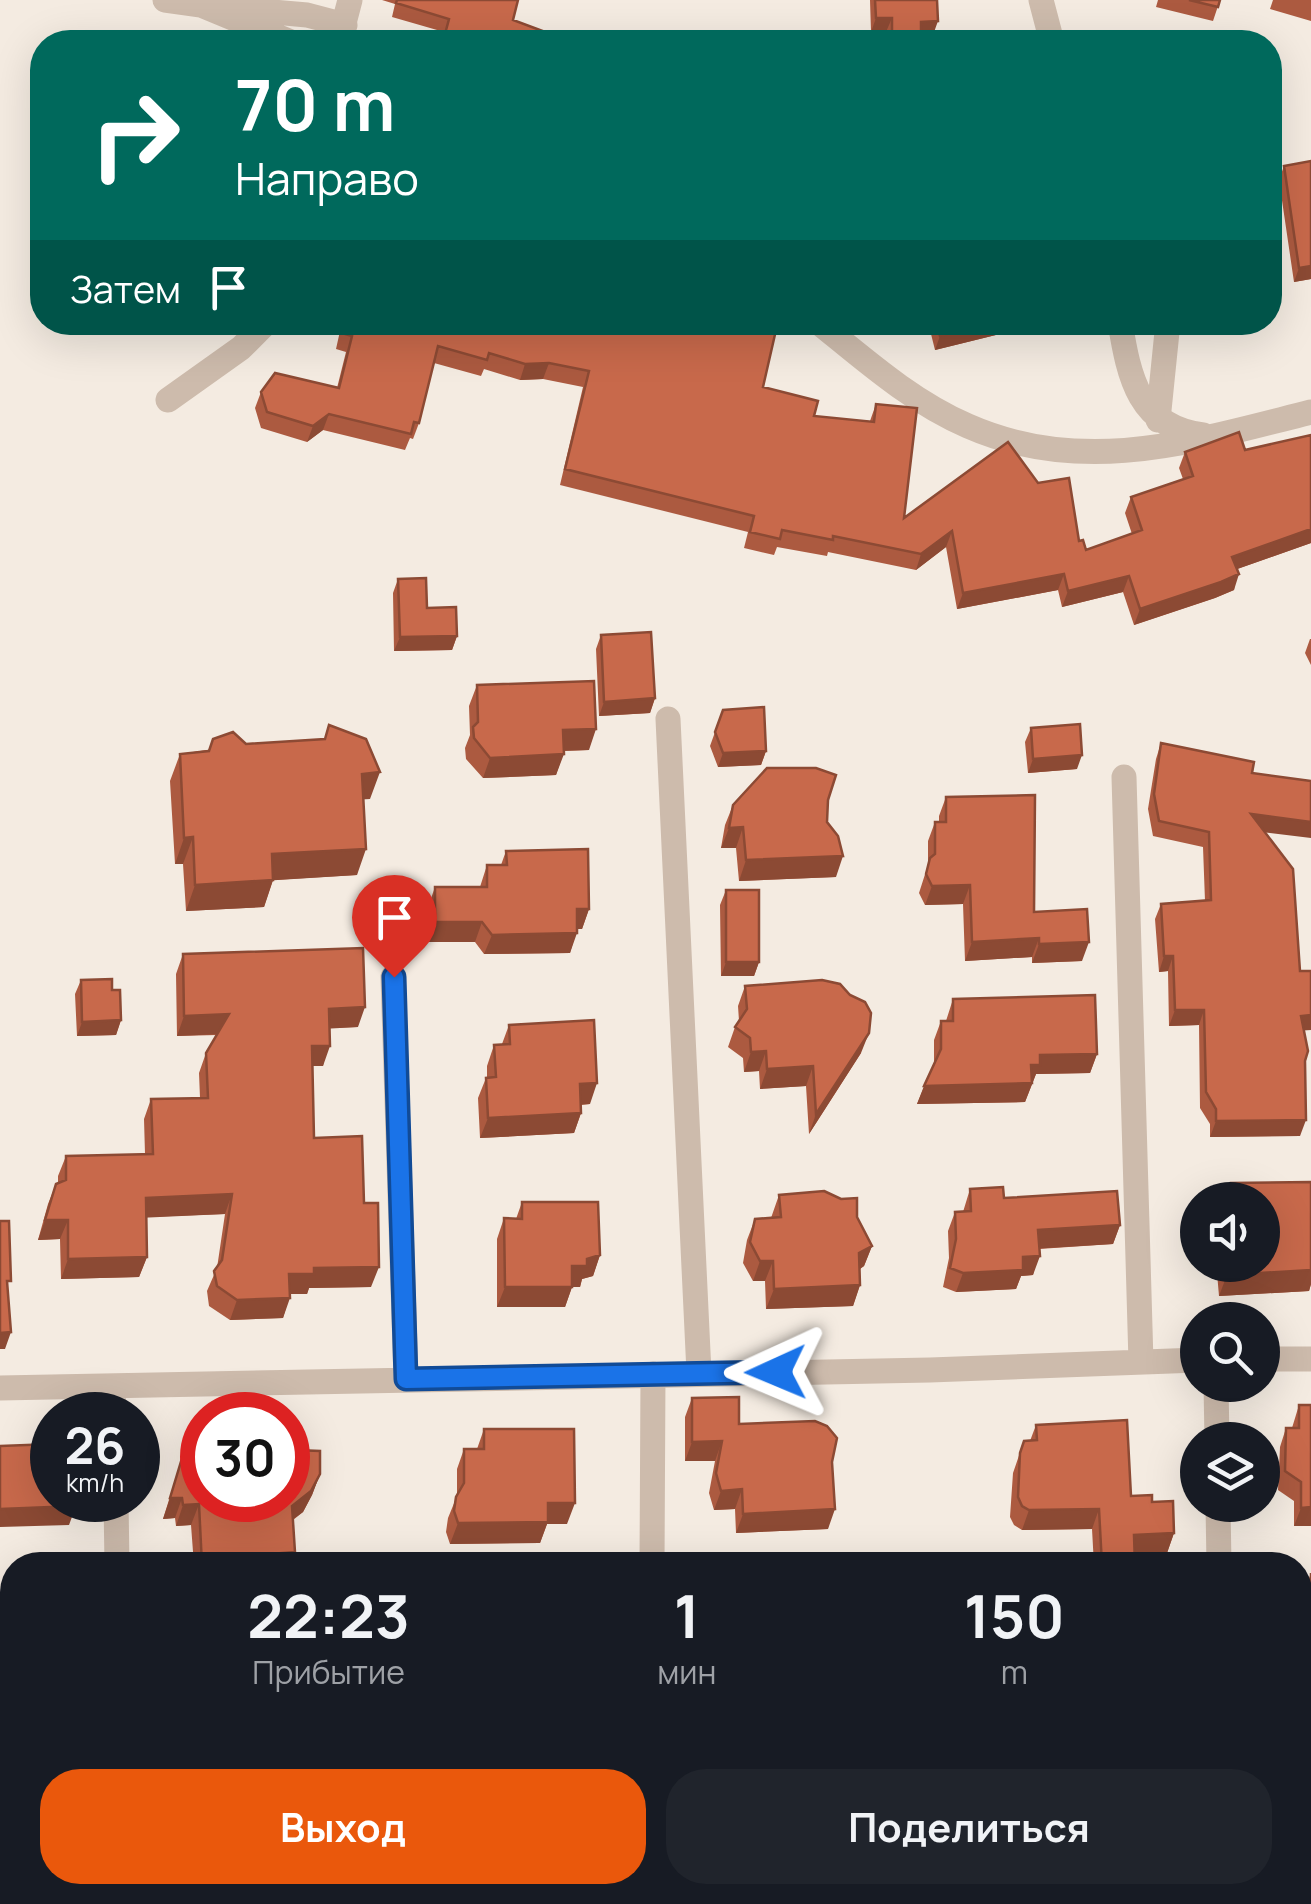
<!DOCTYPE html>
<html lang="ru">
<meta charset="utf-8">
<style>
body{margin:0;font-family:Manrope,sans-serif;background:#20242c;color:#f1f3f6;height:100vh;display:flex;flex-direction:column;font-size:38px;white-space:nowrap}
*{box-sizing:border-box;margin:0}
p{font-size:32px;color:#9ea1a6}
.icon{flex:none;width:55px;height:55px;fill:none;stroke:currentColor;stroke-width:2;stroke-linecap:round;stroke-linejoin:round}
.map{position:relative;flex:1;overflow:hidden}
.panel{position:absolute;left:0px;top:1552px;width:1312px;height:352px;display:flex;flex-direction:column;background:#171b24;border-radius:40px 40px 0 0;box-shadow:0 10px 40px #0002}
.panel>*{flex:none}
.top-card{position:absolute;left:30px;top:30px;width:1252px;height:305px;border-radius:40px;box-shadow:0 10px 40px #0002;background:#00695c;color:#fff;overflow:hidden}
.controls{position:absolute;left:1180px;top:1182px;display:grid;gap:20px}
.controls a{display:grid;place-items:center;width:100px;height:100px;border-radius:50%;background:#171b24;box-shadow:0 10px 40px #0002;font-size:50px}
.speed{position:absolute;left:30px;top:1392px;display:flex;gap:20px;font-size:50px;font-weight:700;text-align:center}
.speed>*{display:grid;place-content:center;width:130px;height:130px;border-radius:50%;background:#171b24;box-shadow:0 10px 40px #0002;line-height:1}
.speed small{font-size:25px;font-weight:400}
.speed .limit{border:15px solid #d22;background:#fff;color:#111}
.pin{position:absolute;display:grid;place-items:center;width:85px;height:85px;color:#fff;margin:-102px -42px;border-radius:50% 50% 50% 0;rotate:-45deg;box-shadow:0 0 10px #0007}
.pin .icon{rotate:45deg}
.me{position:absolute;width:110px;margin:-55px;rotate:269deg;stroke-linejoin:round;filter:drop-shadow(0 0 8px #0008)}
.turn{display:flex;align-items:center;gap:35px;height:210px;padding:0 40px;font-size:45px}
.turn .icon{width:130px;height:130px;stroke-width:2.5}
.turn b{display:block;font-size:70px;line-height:85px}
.then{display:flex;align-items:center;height:95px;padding:0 40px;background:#0003;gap:20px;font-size:38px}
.eta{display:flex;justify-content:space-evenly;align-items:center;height:170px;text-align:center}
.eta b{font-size:60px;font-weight:700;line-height:70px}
.action{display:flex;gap:20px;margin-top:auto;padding:20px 40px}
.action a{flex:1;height:115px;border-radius:40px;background:#ea580c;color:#fff;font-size:40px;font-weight:700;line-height:115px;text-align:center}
.action a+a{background:#20242c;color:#f1f3f6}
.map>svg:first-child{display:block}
</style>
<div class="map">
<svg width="1311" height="1904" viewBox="0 0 1311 1904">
<rect width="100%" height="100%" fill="#f4ebe1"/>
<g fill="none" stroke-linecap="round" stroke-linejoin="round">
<!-- minor -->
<path stroke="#cdbbac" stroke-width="25" d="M165,0L201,5L291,42
M1041,0L1052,42
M205,6L307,15L345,25
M339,42L350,0
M818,322C865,360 912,402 968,426C1084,477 1195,441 1311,412
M1120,322C1129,378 1139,427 1203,435
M168,400L241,348L267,322
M1158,420L1168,322
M668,719L699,1373
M1124,777L1141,1362
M393,977L406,1379
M1262,1359H1311
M1216,1385L1217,1440
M113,1386L114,1415
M0,1388L930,1370L1198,1360
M116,1500L117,1565
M1218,1505L1219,1565
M652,1565L653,1374
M726,1900L727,1904"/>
</g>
<!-- wall -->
<path fill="#ac5a40" d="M382,0H518L513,20L572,42H442L444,32L392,17L395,4Z
M870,0H937L933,35L920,36L917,42H887L886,32H871Z
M1158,0H1220L1213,21L1156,7Z
M1273,0H1311V21L1270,9Z
M1284,166L1311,279L1294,282L1279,180Z
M342,322H767L763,387L814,416L870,421L876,404L904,518L1079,541L1086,550L1132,534L1125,513L1131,497L1183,479L1179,468L1185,452L1245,450L1311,435V543L1237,569L1234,590L1215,598L1134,625L1123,592L1062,607L1058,590L957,609L946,547L916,570L828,552L827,556L777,547L774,555L744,548L748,532L560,485L583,387L543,379L520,380L484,369L481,376L434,363L419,423L413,439L410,438L405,450L323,430L307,442L261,428L255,408L261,392L337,388L346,352L336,349Z
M928,322H1011L1008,332L935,350Z
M398,579L457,636L452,650L394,651L393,593Z
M601,635L655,698L650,713L599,716L596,649Z
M1310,639H1311V665L1305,653Z
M477,685L589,750L564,751L556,775L483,778L466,759L465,748L470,735L469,706Z
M723,710L766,751L761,765L718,767L710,746Z
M1031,728L1077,769L1028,773L1025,742Z
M1161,743L1252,773L1304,1031L1305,1061L1300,1136L1210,1137V1124L1200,1108L1199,1025L1169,1026L1168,971L1159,972L1155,919L1161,904L1205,901L1203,847L1153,836L1148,809L1156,759Z
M246,744L370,799H363L357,875L273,880L264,907L186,911L183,864H175L170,781L180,754Z
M946,797L1034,912L1082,961L1032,963V957L965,961L963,904L925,905L919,893L928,865V841L935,822H939V816Z
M828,800L827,822L836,877L739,881L736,848H721L725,825L733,805Z
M506,851L589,909L582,929H577L570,953L484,954L475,942H428V907L435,887H480L487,865H501Z
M726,890L759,962L754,976H721L720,905Z
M183,954L358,1027L330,1028L323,1066H312L314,1138L364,1203L371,1287L309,1288L307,1294H290L283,1318L230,1320L209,1306L207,1291L217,1268L225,1214L146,1217L147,1257L139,1277L61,1279L60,1239L38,1240L48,1204L56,1184L58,1183V1176L66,1156L145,1154L144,1119L151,1099L200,1098L199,1073L206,1053L217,1035L177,1036L176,974Z
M81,980L112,990L121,1020L116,1035L77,1036L75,994Z
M745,986L861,1053L809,1134L806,1086L760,1089L759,1071L744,1072L743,1058L728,1047L735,1027L739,1021L738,1006Z
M953,999L1097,1054L1090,1073L1036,1074L1025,1102L917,1104L934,1063V1040L941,1021H946Z
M509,1025L590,1104L581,1105V1113L574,1133L480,1138L478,1098L486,1078H487V1066L494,1045L502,1044Z
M1311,1182V1284L1309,1291L1219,1296L1217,1273L1206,1265H1262V1200H1225L1231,1183Z
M970,1189L1004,1198L1120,1225L1113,1244L1039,1249L1033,1275L1021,1276L1016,1289L956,1292L943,1287L949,1258L948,1231L955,1212H963Z
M779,1195L857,1217L872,1246L864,1266L860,1269V1285L853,1306L766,1309L765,1281H753L743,1263L747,1240L755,1219L771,1218Z
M522,1202L600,1255L593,1276L582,1279L580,1287H572L565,1307H497V1239L504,1218L516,1219Z
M692,1398L739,1424L832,1462L828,1529L736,1533L735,1509L714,1510L709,1493L715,1461H685V1417Z
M1299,1405H1311V1526H1294V1501L1278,1490L1280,1447L1286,1428H1292Z
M1036,1425L1131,1496L1152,1502L1174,1533L1167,1553L1134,1555L1135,1565H1094L1092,1529L1022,1530L1014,1525L1010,1517L1013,1473L1024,1441H1030Z
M484,1429L567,1524H547L540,1543L450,1544L446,1532L448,1518L457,1496V1469L464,1449H477Z
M183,1455L320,1474L312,1495L303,1512L293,1520L295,1552L291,1565H194L191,1525L176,1526L175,1518L163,1519Z
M1311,1573V1679H1301L1300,1595H1303Z
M198,1892H284L285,1904H201Z
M336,1892H434L437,1904H345Z
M765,1892H844L845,1904H767Z"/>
<!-- shaded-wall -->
<path fill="#8c4a34" d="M876,18H892L886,32H871Z
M938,21L933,35L920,36L917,42H889L892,33L921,22Z
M1311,266V279L1294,282L1299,268Z
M992,322H1011L1008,332L935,350L940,336Z
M549,363L543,379L520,380L525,364Z
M329,414L323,430L307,442L313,426Z
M1311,529V543L1226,573L1232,557Z
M952,531L946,547L916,570L921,554Z
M1064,574L1058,590L957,609L963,593Z
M1239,574L1234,590L1215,598L1134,625L1140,609Z
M1129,576L1123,592L1062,607L1068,591Z
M457,636L452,650L394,651L400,637Z
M655,698L650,713L599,716L604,702Z
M596,729L589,750L555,751L563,730Z
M766,751L761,765L718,767L723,753Z
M564,754L556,775L483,778L490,758Z
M1082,755L1077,769L1028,773L1033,759Z
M380,772L370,799L352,800L362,774Z
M1251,814L1311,822V838L1245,830Z
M743,827L736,848H721L729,828Z
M193,837L183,864H175L184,838Z
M366,849L357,875L262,881L272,854Z
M843,856L836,877L739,881L746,860Z
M273,880L264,907L186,911L195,885Z
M970,885L963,904L925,905L932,886Z
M577,909H589L582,929H569Z
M435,922H482L475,942H428Z
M577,933L570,953L484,954L492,935Z
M1039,938L1032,957L965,961L972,942Z
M1089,942L1082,961L1032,963L1039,944Z
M1164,956H1173L1168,971L1159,972Z
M726,962H759L754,976H721Z
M365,1007L358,1027L322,1029L329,1009Z
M1175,1010H1204L1199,1025L1169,1026Z
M229,1014L221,1034L177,1036L184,1016Z
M1311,1015V1030L1295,1031L1301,1016Z
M121,1020L116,1035L77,1036L82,1022Z
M869,1033L861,1053L809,1134L816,1114Z
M312,1046H330L323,1066H304Z
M766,1051L759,1071L744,1072L751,1052Z
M1097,1054L1090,1073L1036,1074L1025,1102L917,1104L924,1086L1031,1065L1040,1055Z
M813,1066L806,1086L760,1089L767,1069Z
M597,1083L590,1104L572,1105L580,1084Z
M581,1113L574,1133L480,1138L488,1118Z
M1306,1120L1300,1136L1210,1137L1216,1121Z
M232,1194L225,1214L138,1218L146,1198Z
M45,1220H68L60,1239L38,1240Z
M1120,1225L1113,1244L1031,1249L1038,1230Z
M872,1246L864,1266L852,1274L859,1253Z
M600,1255L593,1276L582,1279L580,1287H572L565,1307H497L505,1287L572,1266Z
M1040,1256L1033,1275L1021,1276L1016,1289L956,1292L963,1273L1023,1257Z
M147,1257L139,1277L61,1279L68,1259Z
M760,1261H773L765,1281H753Z
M379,1267L371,1287L309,1288L307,1294H281L289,1274L314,1268Z
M1311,1270V1284L1309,1291L1219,1296L1227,1275Z
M860,1285L853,1306L766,1309L774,1289Z
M290,1298L283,1318L230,1320L237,1300Z
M11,1332L5,1349H0V1333Z
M722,1441L715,1461H685L692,1442Z
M320,1474L312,1495L303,1512L284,1526L292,1506Z
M742,1489L735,1509L714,1510L721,1491Z
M170,1498H182L175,1518L163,1519Z
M548,1503H575L567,1524H547L540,1543L450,1544L458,1523Z
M199,1504L191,1525L176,1526L183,1505Z
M76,1506L69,1525L0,1527V1509Z
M1311,1507V1526H1294L1301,1508Z
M835,1509L828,1529L736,1533L743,1514Z
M1099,1509L1092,1529L1022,1530L1029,1510Z
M1174,1533L1167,1553L1127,1555L1134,1535Z
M295,1552L291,1565H243L246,1556Z
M1300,1638H1307L1300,1658Z
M1308,1658H1311V1679H1301Z
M0,1680H12V1699H0Z"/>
<!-- building -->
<path fill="#c8694b" stroke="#8c4a34" stroke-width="2.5" d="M397,0H518L513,20L572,42H449L451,35L445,34L449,19L396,3Z
M875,0H937L938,21L921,22V32L892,33V18H876Z
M1189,0H1220L1218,7Z
M1270,134L1275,135L1270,159Z
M1311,161V266L1299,268L1284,166Z
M344,322H767L766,328L776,330L763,387L818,401L814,416L874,422L876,404L917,408L904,518L1008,442L1038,483L1069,478L1079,541L1083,540L1086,550L1142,530L1131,497L1193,476L1185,452L1239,432L1245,450L1311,435V529L1232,557L1239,574L1221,582L1140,609L1129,576L1068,591L1064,574L963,593L952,531L921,554L833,536V540L782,530L780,539L750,532L754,516L565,469L589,371L549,363L525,364L489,353L487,360L438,346L419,423L414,422L411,434L329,414L313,426L267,412L261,392L275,373L339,388L352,336L342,333Z
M936,322H992L940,336Z
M426,578L427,608L456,607L457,636L400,637L398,579Z
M651,632L655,698L604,702L601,635Z
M594,681L596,729L563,730L564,754L490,758L474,738L473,727L478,722L477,685Z
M764,707L766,751L723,753L715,732L723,710Z
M1080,724L1082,755L1033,759L1031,728Z
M329,725L366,739L380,772L362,774L366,849L272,854L273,880L195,885L193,837L184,838L180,754L209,751L213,739L233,732L246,744L325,739Z
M1161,743L1254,762L1252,773L1311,781V822L1251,814L1293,869L1300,971H1311V1015L1301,1016L1308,1051L1305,1061L1306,1120L1216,1121V1109L1206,1092L1204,1010H1175L1173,956H1164L1161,904L1211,900L1209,832L1159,821L1154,794Z
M767,768H816L836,775L828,800L827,822L838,836L843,856L746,860L743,827L729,828L733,805Z
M1035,795L1034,912L1087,909L1089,942L1039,944V938L972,942L970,885L932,886L926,874L930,858L935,854V822H946V797Z
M588,849L589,909H577V933L492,935L482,922H435V887H487V865H507L506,851Z
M726,890H759V962H726Z
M363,948L365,1007L329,1009L330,1046H312L314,1138L362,1136L364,1203H378L379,1267L314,1268V1274H289L290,1298L237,1300L217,1286L214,1271L222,1260L232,1194L146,1198L147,1257L68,1259V1220H45L56,1184L66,1180V1156L153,1154L151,1099L208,1098L206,1053L229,1014L184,1016L183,954Z
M112,979V990H120L121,1020L82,1022L81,980Z
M822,980L840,984L850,995L865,1002L871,1013L869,1033L816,1114L813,1066L767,1069L766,1051L751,1052L750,1038L735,1027L747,1009L745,986Z
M1095,995L1097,1054L1040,1055V1065H1031L1032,1083L924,1086L941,1049V1021H953V999Z
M594,1020L597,1083L580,1084L581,1113L488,1118L486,1078L496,1077L494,1045L510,1044L509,1025Z
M1311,1182V1270L1227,1275L1226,1265H1262V1200H1231V1183Z
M1003,1187L1004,1198L1117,1191L1120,1225L1038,1230L1040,1256L1023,1257V1270L963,1273L950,1268L956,1239L955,1212L971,1211L970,1189Z
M824,1191L841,1199L857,1198V1217L872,1246L859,1253L860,1285L774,1289L773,1261H760L750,1242L755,1219L781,1217L779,1195Z
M522,1202H598L600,1255L587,1259V1266H572V1287H505L504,1218L522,1219Z
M0,1221H9L11,1281H7L11,1332L0,1333Z
M739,1397V1424L815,1421L827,1426L837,1438L832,1462L835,1509L743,1514L742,1489L721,1491L716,1473L722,1441L692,1442V1398Z
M1299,1405H1311V1507L1301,1508V1482L1285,1471L1286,1428H1299Z
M1127,1420L1131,1496L1152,1495V1502L1173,1501L1174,1533L1134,1535L1135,1565H1102L1099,1509L1029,1510L1022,1506L1018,1497L1020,1453L1024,1441L1037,1440L1036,1425Z
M484,1429H574L575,1503H548V1522L458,1523L454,1511L456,1497L464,1483V1449H484Z
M288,1443L295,1450L320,1451V1474L311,1491L292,1506L295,1552L246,1556L254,1565H202L199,1504L183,1505L182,1498H170L183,1455L194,1454L202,1444V1500H288Z
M52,1444V1500H76V1506L0,1509V1446Z
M1311,1573V1658H1308L1307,1638H1300V1595H1311Z
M0,1620H12V1680H0Z
M1300,1871H1311V1904H1248L1251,1892H1300Z
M206,1892H284L285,1904H203L202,1900L208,1899Z
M352,1892H434L437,1904H361Z
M773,1892H844L845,1904H772L770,1895Z"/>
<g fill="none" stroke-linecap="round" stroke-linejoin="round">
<defs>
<path id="route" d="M394,977L406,1379L776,1372"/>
</defs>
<!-- route casing -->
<use href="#route" stroke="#114b97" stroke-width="25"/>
<!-- route -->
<use href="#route" stroke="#1a73e8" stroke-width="18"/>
</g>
</svg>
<div class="controls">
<a><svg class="icon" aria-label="sound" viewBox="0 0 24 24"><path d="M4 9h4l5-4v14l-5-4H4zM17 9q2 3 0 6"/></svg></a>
<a><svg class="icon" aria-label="search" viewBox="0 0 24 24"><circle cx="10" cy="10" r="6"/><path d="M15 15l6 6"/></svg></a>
<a><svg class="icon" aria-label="layers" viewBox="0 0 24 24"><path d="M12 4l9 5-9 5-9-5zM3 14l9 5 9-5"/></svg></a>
</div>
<div class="speed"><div>26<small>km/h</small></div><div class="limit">30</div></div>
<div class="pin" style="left:394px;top:977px;background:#d93025"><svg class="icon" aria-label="arrive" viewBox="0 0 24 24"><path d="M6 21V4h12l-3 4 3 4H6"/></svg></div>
<svg class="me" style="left:776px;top:1372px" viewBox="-20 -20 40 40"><path d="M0-17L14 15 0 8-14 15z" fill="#1a73e8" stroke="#fff" stroke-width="4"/></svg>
<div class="top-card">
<div class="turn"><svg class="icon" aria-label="right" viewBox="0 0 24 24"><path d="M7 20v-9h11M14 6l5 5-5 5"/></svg><div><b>70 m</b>Направо</div></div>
<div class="then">Затем<svg class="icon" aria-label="arrive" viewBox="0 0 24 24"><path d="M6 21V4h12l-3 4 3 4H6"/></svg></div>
</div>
<section class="panel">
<div class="eta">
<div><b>22:23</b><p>Прибытие</p></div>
<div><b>1</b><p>мин</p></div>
<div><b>150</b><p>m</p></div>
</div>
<div class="action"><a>Выход</a><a>Поделиться</a></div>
</section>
</div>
